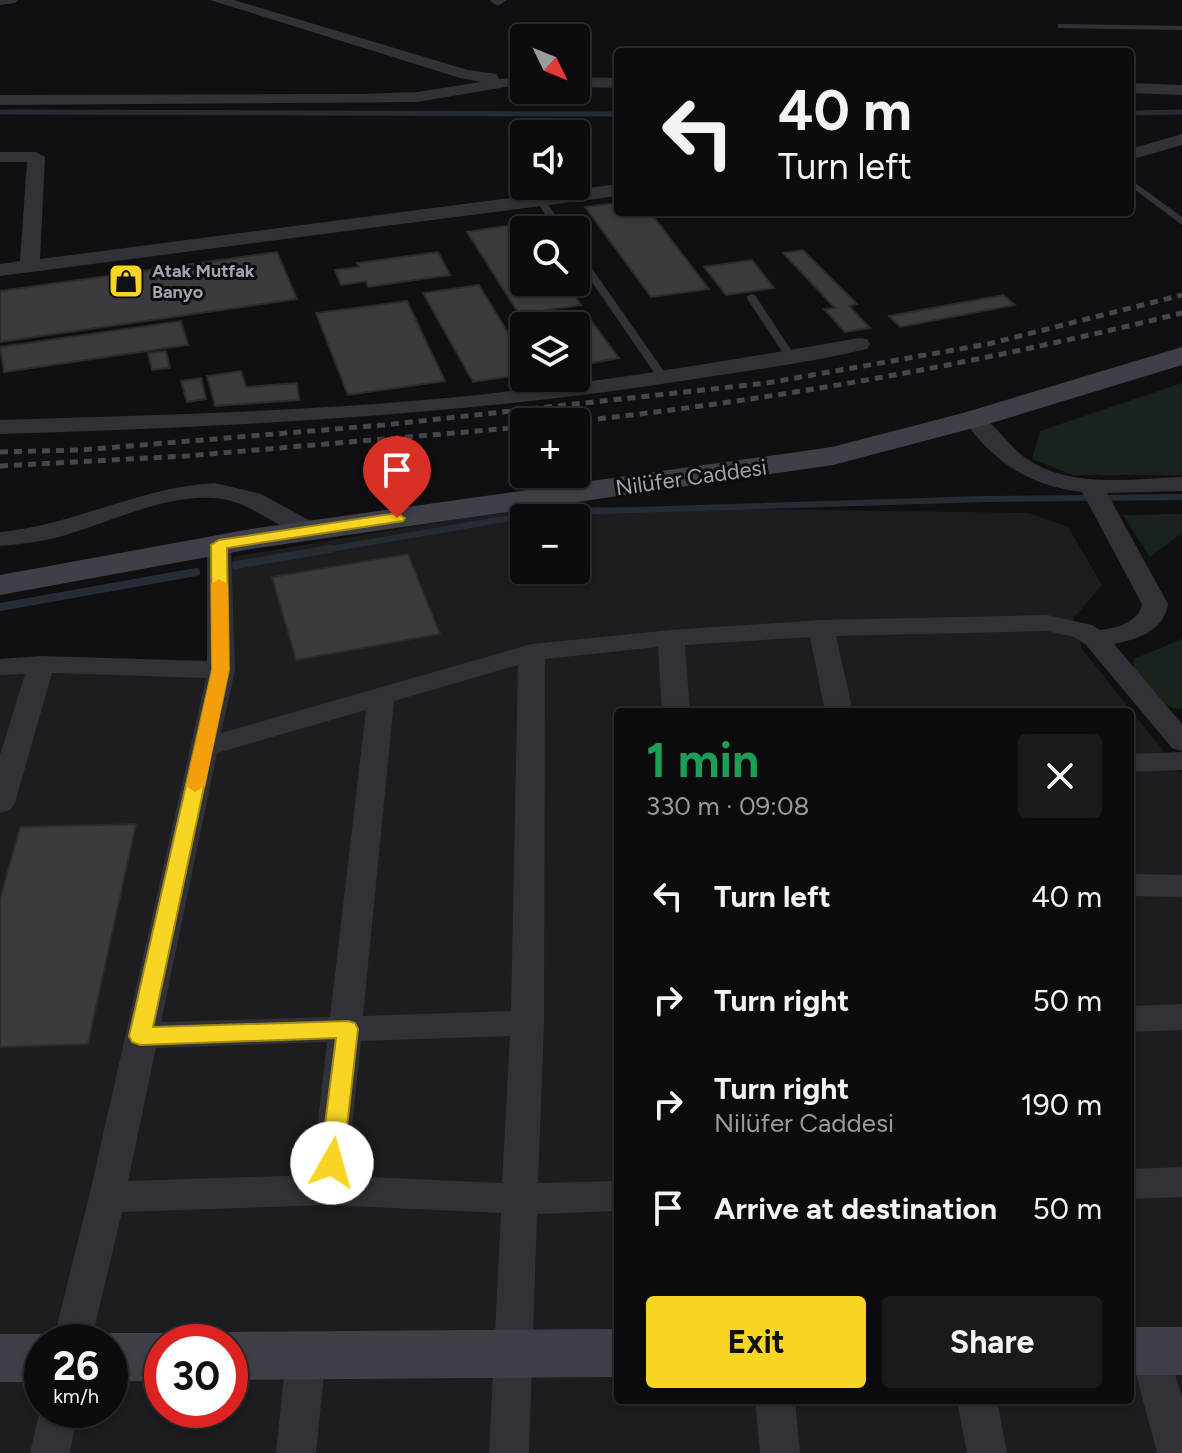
<!DOCTYPE html>
<meta charset="utf-8">
<style>
body{margin:0;font-family:Figtree,sans-serif;background:#1a1a1c;color:#f1f3f6;height:100vh;display:flex;flex-direction:column;font-size:30px;white-space:nowrap}
*{box-sizing:border-box;margin:0}
p{font-size:26px;color:#9a9b9e}
.icon{flex:none;width:44px;height:44px;fill:none;stroke:currentColor;stroke-width:2;stroke-linecap:round;stroke-linejoin:round}
.map{position:relative;flex:1;overflow:hidden}
.side{position:absolute;left:614px;top:708px;width:520px;height:696px;display:flex;flex-direction:column;background:#0c0c0e;border-radius:8px;box-shadow:0 2px 6px #0004,0 0 0 2px #2c2c2e}
.side>*{flex:none}
.banner{position:absolute;left:614px;top:48px;width:520px;height:168px;border-radius:8px;box-shadow:0 2px 6px #0004,0 0 0 2px #2c2c2e;background:#0c0c0e;color:#f1f3f6;overflow:hidden}
.needle{width:52px;rotate:133deg}
.fabs{position:absolute;left:510px;top:24px;display:grid;gap:16px}
.fabs a{display:grid;place-items:center;width:80px;height:80px;border-radius:8px;background:#0c0c0e;box-shadow:0 2px 6px #0004,0 0 0 2px #2c2c2e;font-size:40px}
.speed{position:absolute;left:24px;top:1324px;display:flex;gap:16px;font-size:40px;font-weight:700;text-align:center}
.speed>*{display:grid;place-content:center;width:104px;height:104px;border-radius:50%;background:#0c0c0e;box-shadow:0 2px 6px #0004,0 0 0 2px #2c2c2e;line-height:1}
.speed small{font-size:20px;font-weight:400}
.speed .limit{border:12px solid #d22;background:#fff;color:#111}
.pin{position:absolute;display:grid;place-items:center;width:68px;height:68px;color:#fff;margin:-82px -34px;border-radius:50% 50% 50% 0;rotate:-45deg;box-shadow:0 0 8px #0007}
.pin .icon{rotate:45deg}
.me{position:absolute;width:88px;margin:-44px;rotate:7deg;stroke-linejoin:round;filter:drop-shadow(0 0 6px #0008)}
.turn{display:flex;align-items:center;gap:28px;height:168px;padding:0 32px;font-size:36px}
.turn .icon{width:104px;height:104px;stroke-width:2.5}
.turn b{display:block;font-size:56px;line-height:68px}
.round{display:grid;place-items:center;flex:none;width:84px;height:84px;border-radius:8px;background:#1a1a1c}
.headline{display:flex;align-items:center;justify-content:space-between;height:136px;padding:0 32px}
h1{font-size:48px;font-weight:700;line-height:60px;color:#1e9e55}
.action{display:flex;gap:16px;margin-top:auto;padding:16px 32px}
.action a{flex:1;height:92px;border-radius:8px;background:#f8d522;color:#111;font-size:32px;font-weight:700;line-height:92px;text-align:center}
.action a+a{background:#1a1a1c;color:#f1f3f6}
ul{padding:0;list-style:none}
li{display:flex;align-items:center;gap:24px;height:104px;padding:0 32px}
li div{flex:1}
li b{display:block;font-size:30px}
li em{font-style:normal}
.map>svg:first-child{display:block}
</style>
<div class="map">
<svg width="1182" height="1453" viewBox="0 0 1182 1453">
<rect width="100%" height="100%" fill="#101012"/>
<!-- built -->
<path fill="#1d1c1f" fill-rule="evenodd" d="M534,506L1029,513L1068,527L1102,585L1073,619L1082,649L1182,774V1453H0V667L220,670L233,557ZM524,518H576V570H524ZM618,712H1130V1400H618ZM42,1342H110V1410H42ZM162,1342H230V1410H162Z"/>
<!-- green -->
<path fill="#1a221c" d="M1182,383V475H1073L1032,459L1040,431Z
M1182,514V533L1150,557L1123,515Z
M1182,639V709C1158,708 1146,686 1133,670L1134,659Z"/>
<g fill="none" stroke-linecap="round" stroke-linejoin="round">
<!-- stream-far2 -->
<path stroke="#262c36" stroke-width="5" d="M0,112L618,114
M1130,113L1182,112"/>
<!-- stream-far1 -->
<path stroke="#262c36" stroke-width="6" d="M319,551L499,520L569,512L984,499L1182,497"/>
<!-- stream -->
<path stroke="#262c36" stroke-width="8" d="M236,565L330,549
M0,607L196,572"/>
</g>
<!-- building -->
<path fill="#3a3a3f" stroke="#2b2a2e" stroke-width="2" d="M618,203V212H650L709,289L651,297L585,207Z
M524,223L529,230H524V282H565L581,305L519,314L467,232Z
M803,250L857,304L849,306L870,328L845,332L824,309L835,308L783,253Z
M277,252L297,299L0,342V291Z
M438,252L450,275L368,287L366,281L341,285L335,270L359,267L357,263Z
M752,260L774,288L726,295L704,267Z
M479,285L524,359V374L473,382L423,293Z
M1003,295L1015,305L900,327L889,316Z
M407,301L445,381L348,395L316,313Z
M584,311L619,358L576,366V326L524,327L520,321Z
M181,321L188,345L4,372L0,347Z
M166,351L170,368L152,370L148,353Z
M241,371L246,387L297,383L299,400L215,406L207,376Z
M201,378L206,399L187,402L181,381Z
M408,554L440,634L296,660L272,577Z
M136,824L88,1044L0,1047V899L20,827Z"/>
<g fill="none" stroke-linecap="round" stroke-linejoin="round">
<!-- lane -->
<path fill="#313137" fill-rule="evenodd" d="M1058,24L1182,26V30L1061,28H1058Z
M1130,179L1182,217V225L1130,186Z
M538,199H544L566,230H556L536,201Z
M576,249L579,250L668,377V381H660L576,259Z
M751,294L755,295L795,356L794,358H786L785,356L746,297Z"/>
<!-- street -->
<path fill="#313137" fill-rule="evenodd" d="M0,0H18L15,3L0,5Z
M210,0H234L468,70L497,74L499,79L524,77V84L417,102L0,105V95L360,94L417,92L481,82L460,78Z
M507,0L498,6L490,1L491,0Z
M576,77L618,78V88L576,87Z
M1130,83L1182,85V95L1130,93Z
M1182,134V145L1130,160V149Z
M0,152H36L45,157L40,259L618,184V196L0,276V264L20,261L27,162H0Z
M859,338L867,339L870,344L867,349C808,363 747,371 688,380C460,416 230,427 0,434V420C165,415 331,411 495,393C617,380 738,359 859,338Z
M974,412C989,416 1009,446 1024,457C1068,489 1131,479 1182,477V491L1107,493L1168,604C1164,631 1138,639 1114,644L1182,724V751L1172,748L1086,645L1074,637L1047,631L836,636L853,712H825L810,637L685,645L690,712H662L658,647L545,659L544,1023L538,1183L618,1181V1211L537,1214L529,1453H489L501,1213L328,1205L122,1212L91,1342H53L89,1197L206,678L52,673L15,803L10,810L0,813V755L25,674L0,675V659L41,656L207,661V545L210,540H228L231,545L235,670L221,733L532,644L671,630L821,620L1047,615L1092,625L1100,630C1117,628 1139,622 1142,604L1082,492C1030,486 993,462 963,419L966,414ZM518,665L511,1011L363,1016L394,701ZM366,710L330,1017L161,1022L217,753ZM510,1036L502,1183L347,1176L361,1041ZM327,1042L312,1175L128,1181L156,1048Z
M215,483L261,494L318,525L321,530L318,535L309,537C275,529 251,500 214,498C165,495 118,519 72,533C48,541 25,544 0,546V532C74,525 140,487 215,483Z
M1182,752V770L1130,772V754Z
M1130,874L1182,875V897L1130,896Z
M1182,1004V1030L1130,1032V1006Z
M1182,1167V1197L1130,1199V1169Z
M1150,1333L1164,1339L1182,1397V1453H1157L1130,1351L1136,1339Z
M306,1338L320,1344L326,1356L316,1453H276L286,1356L292,1344Z
M755,1400H795L800,1453H760Z
M957,1400H997L1007,1453H967Z
M42,1401V1410H78L70,1453H30Z"/>
<!-- secondary -->
<path fill="#3f4047" fill-rule="evenodd" d="M1182,347V365L985,425L833,465L251,549L0,595V575L251,529L832,447L963,413Z
M1130,1327H1182V1375H1130Z
M618,1329V1377L230,1380V1342H210L230,1332Z
M110,1333H162L182,1342H162V1381H110V1342H90Z
M0,1334H42L61,1341L42,1342V1382H0Z"/>
<!-- rail -->
<path stroke="#46474e" stroke-width="5" stroke-dasharray="8 6" stroke-linecap="butt" d="M570,422C777,400 980,363 1182,313
M0,452L81,450L384,425L767,383L988,344L1182,295
M0,466L186,456L524,427"/>
</g>
<!-- route -->
<path fill="#f8d522" stroke="#a18a16" stroke-width="2" d="M397,513L405,518L403,521L227,548L229,670L153,1027L348,1021L355,1023L358,1029L343,1163L340,1170L332,1173L323,1170L320,1163L336,1038L140,1045L132,1042L129,1036L212,670L211,545L219,540Z"/>
<!-- slow -->
<path fill="#f59e0b" d="M219,579L228,584L229,670L205,786L195,792L186,786L212,670L211,584Z"/>
<!-- icons -->
<defs>
<symbol id="shop-square" viewBox="-11 -11 22 22"><rect x="-9" y="-9" width="18" height="18" rx="4" fill="#f8d522" stroke="#0c0b0d"/><path d="M-5-2.5h2.3a2.7 3.5 0 0 1 5.4 0H5L5.5 6h-11ZM-1.5-2.5h3a1.5 2.3 0 0 0-3 0Z" fill="#111"/></symbol>
</defs>
<g fill-rule="evenodd">
<use href="#shop-square" x="106" y="261" width="40" height="40"/>
</g>
<g text-anchor="middle" stroke-width="6" stroke-linejoin="round" paint-order="stroke">
<!-- far-poi labels -->
<g font-size="18" font-weight="bold" fill="#a1a3b3" stroke="#0c0b0d" text-anchor="start">
<text x="152" y="277">Atak Mutfak<tspan x="152" dy="21">Banyo</tspan></text>
</g>
<!-- street labels -->
<g font-size="22" fill="#a1a3b3" stroke="#0c0b0d">
<text transform="translate(691 477) rotate(-8)" y="8">Nilüfer Caddesi</text>
</g>
</g>
</svg>
<div class="fabs">
<a><svg class="needle" viewBox="-14 -14 28 28"><path d="M0-13l5 13h-10z" fill="#e53935"/><path d="M0 13l5-13h-10z" fill="#9a9b9e"/></svg></a>
<a><svg class="icon" aria-label="sound" viewBox="0 0 24 24"><path d="M4 9h4l5-4v14l-5-4H4zM17 9q2 3 0 6"/></svg></a>
<a><svg class="icon" aria-label="search" viewBox="0 0 24 24"><circle cx="10" cy="10" r="6"/><path d="M15 15l6 6"/></svg></a>
<a><svg class="icon" aria-label="layers" viewBox="0 0 24 24"><path d="M12 4l9 5-9 5-9-5zM3 14l9 5 9-5"/></svg></a>
<a>+</a>
<a>−</a>
</div>
<div class="speed"><div>26<small>km/h</small></div><div class="limit">30</div></div>
<div class="pin" style="left:397px;top:518px;background:#d93025"><svg class="icon" aria-label="arrive" viewBox="0 0 24 24"><path d="M6 21V4h12l-3 4 3 4H6"/></svg></div>
<svg class="me" style="left:332px;top:1163px" viewBox="-20 -20 40 40"><circle r="19" fill="#fff"/><path d="M0-13L10 11 0 6-10 11z" fill="#f8d522"/></svg>
<div class="banner">
<div class="turn"><svg class="icon" aria-label="left" viewBox="0 0 24 24"><path d="M17 20v-9H6M10 6l-5 5 5 5"/></svg><div><b>40 m</b>Turn left</div></div>
</div>
<section class="side">
<div class="headline"><div><h1>1 min</h1><p>330 m · 09:08</p></div><a class="round"><svg class="icon" aria-label="close" viewBox="0 0 24 24"><path d="M6 6l12 12M18 6L6 18"/></svg></a></div>
<ul>
<li><svg class="icon" aria-label="left" viewBox="0 0 24 24"><path d="M17 20v-9H6M10 6l-5 5 5 5"/></svg><div><b>Turn left</b></div><em>40 m</em></li>
<li><svg class="icon" aria-label="right" viewBox="0 0 24 24"><path d="M7 20v-9h11M14 6l5 5-5 5"/></svg><div><b>Turn right</b></div><em>50 m</em></li>
<li><svg class="icon" aria-label="right" viewBox="0 0 24 24"><path d="M7 20v-9h11M14 6l5 5-5 5"/></svg><div><b>Turn right</b><p>Nilüfer Caddesi</p></div><em>190 m</em></li>
<li><svg class="icon" aria-label="arrive" viewBox="0 0 24 24"><path d="M6 21V4h12l-3 4 3 4H6"/></svg><div><b>Arrive at destination</b></div><em>50 m</em></li>
</ul>
<div class="action"><a>Exit</a><a>Share</a></div>
</section>
</div>
